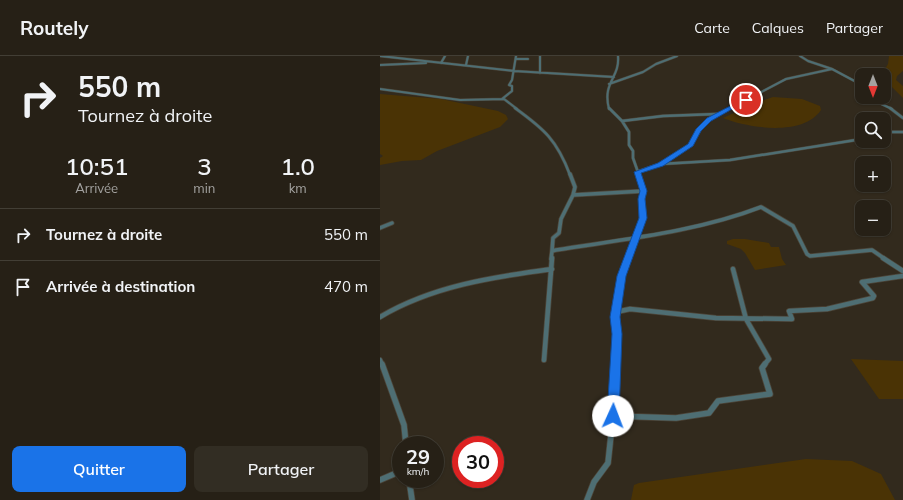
<!DOCTYPE html>
<html lang="fr">
<meta charset="utf-8">
<style>
body{margin:0;font-family:Mulish,sans-serif;background:#322d23;color:#f1f3f6;height:100vh;display:flex;flex-direction:column;font-size:15px;white-space:nowrap}
*{box-sizing:border-box;margin:0}
p{font-size:13px;color:#a4a3a1}
.icon{flex:none;width:22px;height:22px;fill:none;stroke:currentColor;stroke-width:2;stroke-linecap:round;stroke-linejoin:round}
.map{position:relative;flex:1;overflow:hidden}
.drawer{display:flex;flex-direction:column;background:#262016;width:380px}
.drawer>*{flex:none}
.hud{background:#262016;color:#f1f3f6;overflow:hidden}
.needle{width:26px;rotate:180deg}
.buttons{position:absolute;left:475px;top:12px;display:grid;gap:8px}
.buttons a{display:grid;place-items:center;width:36px;height:36px;border-radius:8px;background:#262016;box-shadow:0 1px 3px #0004,0 0 0 1px #423e35;font-size:20px}
.speed{position:absolute;left:12px;top:380px;display:flex;gap:8px;font-size:20px;font-weight:700;text-align:center}
.speed>*{display:grid;place-content:center;width:52px;height:52px;border-radius:50%;background:#262016;box-shadow:0 1px 3px #0004,0 0 0 1px #423e35;line-height:1}
.speed small{font-size:10px;font-weight:400}
.speed .limit{border:6px solid #d22;background:#fff;color:#111}
.pin{position:absolute;display:grid;place-items:center;width:34px;height:34px;color:#fff;margin:-17px;border:2px solid #fff;border-radius:50%;box-shadow:0 1px 4px #0007}
.me{position:absolute;width:44px;margin:-22px;rotate:2deg;stroke-linejoin:round;filter:drop-shadow(0 0 3px #0008)}
.turn{display:flex;align-items:center;gap:14px;height:84px;padding:0 12px;font-size:18px}
.turn .icon{width:52px;height:52px;stroke-width:2.5}
.turn b{display:block;font-size:28px;line-height:34px}
.eta{display:flex;justify-content:space-evenly;align-items:center;height:68px;text-align:center}
.eta b{font-size:24px;font-weight:600;line-height:28px}
.action{display:flex;gap:8px;margin-top:auto;padding:8px 12px}
.action a{flex:1;height:46px;border-radius:8px;background:#1a73e8;color:#fff;font-size:16px;font-weight:600;line-height:46px;text-align:center}
.action a+a{background:#322d23;color:#f1f3f6}
ul{padding:0;list-style:none}
li{display:flex;align-items:center;gap:12px;height:52px;padding:0 12px;border-top:1px solid #423e35}
li div{flex:1}
li b{display:block;font-size:15px}
li em{font-style:normal}
header{display:flex;align-items:center;gap:24px;box-sizing:border-box;height:56px;padding:0 20px;background:#262016;border-bottom:1px solid #423e35}
header strong{font-size:19px}
nav{display:flex;gap:22px;margin-inline-start:auto;font-size:14px}
main{display:flex;flex:1;min-height:0}
.map>svg:first-child{display:block}
</style>
<header>
<strong>Routely</strong>
<nav><a>Carte</a><a>Calques</a><a>Partager</a></nav>
</header>
<main>
<section class="drawer">
<div class="hud">
<div class="turn"><svg class="icon" aria-label="right" viewBox="0 0 24 24"><path d="M7 20v-9h11M14 6l5 5-5 5"/></svg><div><b>550 m</b>Tournez à droite</div></div>
</div>
<div class="eta">
<div><b>10:51</b><p>Arrivée</p></div>
<div><b>3</b><p>min</p></div>
<div><b>1.0</b><p>km</p></div>
</div>
<ul>
<li><svg class="icon" aria-label="right" viewBox="0 0 24 24"><path d="M7 20v-9h11M14 6l5 5-5 5"/></svg><div><b>Tournez à droite</b></div><em>550 m</em></li>
<li><svg class="icon" aria-label="arrive" viewBox="0 0 24 24"><path d="M6 21V4h12l-3 4 3 4H6"/></svg><div><b>Arrivée à destination</b></div><em>470 m</em></li>
</ul>
<div class="action"><a>Quitter</a><a>Partager</a></div>
</section>
<div class="map">
<svg width="523" height="444" viewBox="0 0 523 444">
<rect width="100%" height="100%" fill="#322a1d"/>
<!-- green -->
<path fill="#4a3305" d="M509,0H523V15L517,20L516,24L523,30V42L509,28L503,16L508,8Z
M0,38L61,43L118,55L126,59L128,63L120,71L57,95L41,104L22,105L0,109V102L3,100L0,98Z
M393,41L422,43L440,50L441,54C423,81 368,72 343,62L373,48Z
M353,183H365L389,187L391,191H399L402,203L406,209L375,214L365,197L361,193L347,188V185Z
M471,303L523,305V343H499Z
M426,403L472,405L501,418L515,444H251L254,429L259,427Z"/>
<g fill="none" stroke-linecap="round" stroke-linejoin="round">
<defs>
<path id="minor-far4" d="M0,0L134,15L234,21
M160,0V17
M420,0L428,5L452,13L482,29
M136,3H148
M61,7L65,0
M0,9L46,7
M86,9L88,0
M229,28L263,16L276,8L297,0
M0,33L80,44L124,43L137,53
M493,41L497,46L512,53
M122,43L132,35V30L129,29L132,24L136,0
M229,53C222,26 240,22 238,0
M349,53L406,23L452,13"/>
<path id="minor-far3" d="M135,52C164,73 177,84 190,119
M229,52L242,65L249,76V89L253,95V102L259,119
M510,52L523,62
M242,65L283,60L337,58
M504,76H523
M281,108L350,104L482,83
M257,116L280,108L310,89L318,74L329,63L351,52"/>
<path id="minor-far2" d="M190,118L195,131L193,139
M0,172L12,167
M172,195L173,182L179,177L181,163L193,139L264,135
M171,203L172,195L176,194C245,183 316,176 381,151L413,170L427,198L430,200L492,194L505,203
M248,203C260,171 269,151 258,118"/>
<path id="minor-far1" d="M503,202L523,215
M353,213L366,263L389,303L384,309
M236,256L250,253L336,262L412,263L409,255L447,253L493,242L494,240L482,226L523,220
M0,261C52,230 113,221 172,213
M0,304L2,309
M164,304L172,202
M235,309L237,278L235,261L241,220L248,202"/>
<path id="minor" d="M2,308L24,369L26,389
M233,360L296,362L329,357L338,345L390,338L382,312L385,308
M29,423L32,444
M0,424L21,415
M207,444L214,426L228,407L233,360L236,308"/>
</defs>
<!-- minor-far4 casing -->
<use href="#minor-far4" stroke="#4d463a" stroke-width="3"/>
<!-- minor-far3 casing -->
<use href="#minor-far3" stroke="#4d463a" stroke-width="3.5"/>
<!-- minor-far2 casing -->
<use href="#minor-far2" stroke="#4d463a" stroke-width="5"/>
<!-- minor-far1 casing -->
<use href="#minor-far1" stroke="#4d463a" stroke-width="6"/>
<!-- minor casing -->
<use href="#minor" stroke="#4d463a" stroke-width="7"/>
<!-- minor-far4 -->
<use href="#minor-far4" stroke="#4e6e73" stroke-width="2"/>
<!-- minor-far3 -->
<use href="#minor-far3" stroke="#4e6e73" stroke-width="2.5"/>
<!-- minor-far2 -->
<use href="#minor-far2" stroke="#4e6e73" stroke-width="3.5"/>
<!-- minor-far1 -->
<use href="#minor-far1" stroke="#4e6e73" stroke-width="4.5"/>
<!-- minor -->
<use href="#minor" stroke="#4e6e73" stroke-width="5.5"/>
</g>
<!-- route -->
<path fill="#1a73e8" stroke="#114b97" d="M364,43L368,44L331,65L321,75L313,90L283,110L261,117L267,135L265,143L267,162L246,220L240,261L242,278L239,360L237,363L233,365L229,363L227,360L232,278L230,261L237,220L259,162L258,143L260,135L254,116L278,107L308,88L316,73L327,62Z"/>
</svg>
<div class="buttons">
<a><svg class="needle" viewBox="-14 -14 28 28"><path d="M0-13l5 13h-10z" fill="#e53935"/><path d="M0 13l5-13h-10z" fill="#a4a3a1"/></svg></a>
<a><svg class="icon" aria-label="search" viewBox="0 0 24 24"><circle cx="10" cy="10" r="6"/><path d="M15 15l6 6"/></svg></a>
<a>+</a>
<a>−</a>
</div>
<div class="speed"><div>29<small>km/h</small></div><div class="limit">30</div></div>
<div class="pin" style="left:366px;top:44px;background:#d93025"><svg class="icon" aria-label="arrive" viewBox="0 0 24 24"><path d="M6 21V4h12l-3 4 3 4H6"/></svg></div>
<svg class="me" style="left:233px;top:360px" viewBox="-20 -20 40 40"><circle r="19" fill="#fff"/><path d="M0-13L10 11 0 6-10 11z" fill="#1a73e8"/></svg>
</div>
</main>
